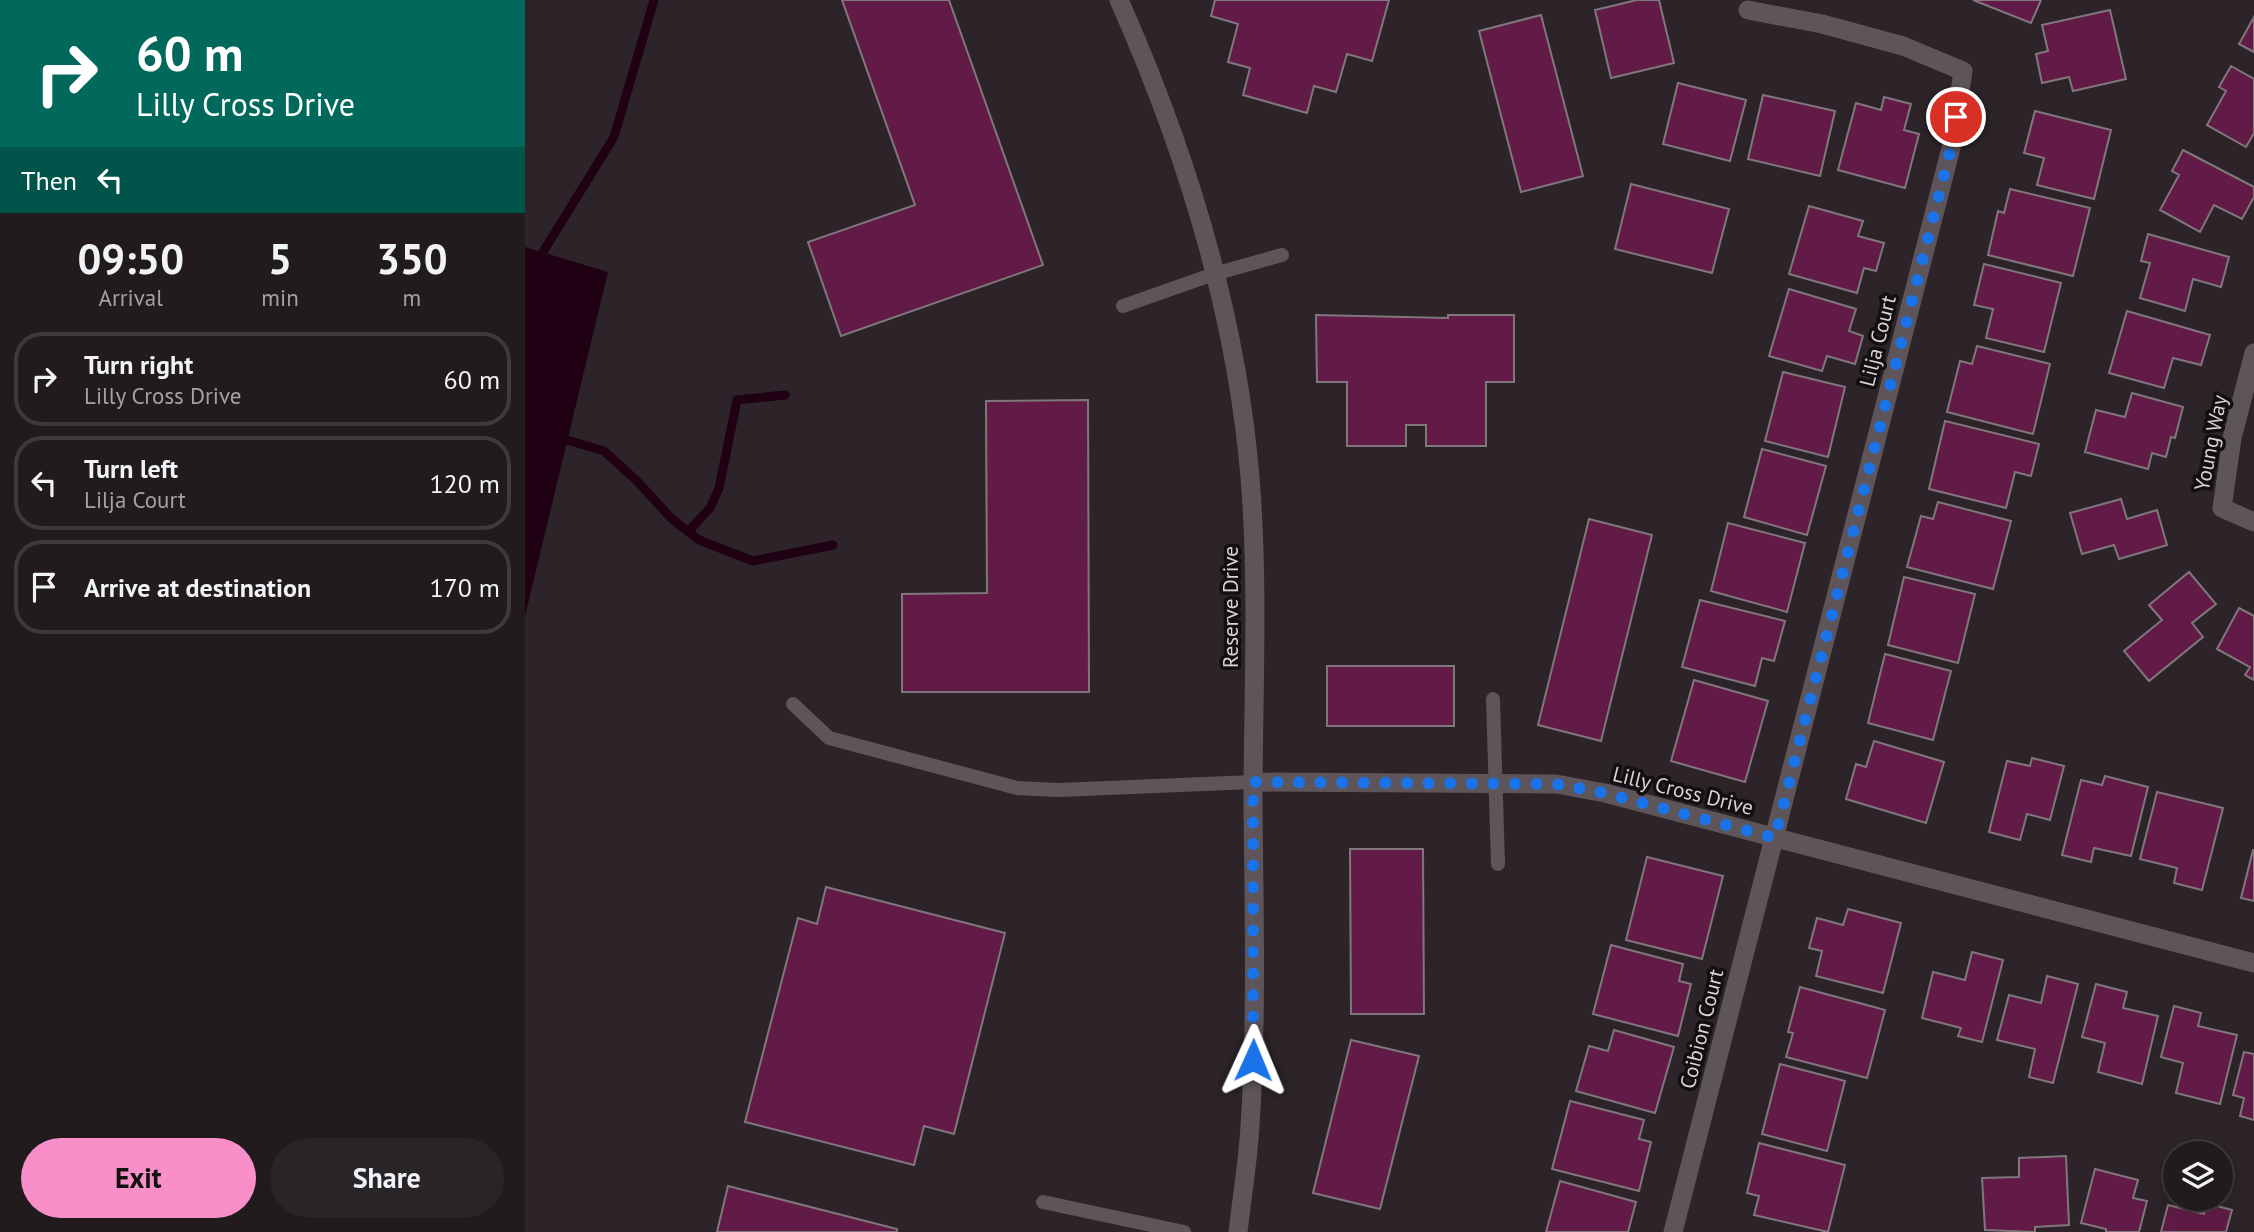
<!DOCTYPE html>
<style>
body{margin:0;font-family:"PT Sans",sans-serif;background:#292427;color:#f1f3f6;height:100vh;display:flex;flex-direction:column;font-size:26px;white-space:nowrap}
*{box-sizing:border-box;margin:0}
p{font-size:23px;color:#a2a1a4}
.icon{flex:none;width:38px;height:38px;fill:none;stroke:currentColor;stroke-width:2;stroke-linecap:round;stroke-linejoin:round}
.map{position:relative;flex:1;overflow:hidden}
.sheet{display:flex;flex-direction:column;background:#211b1e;width:525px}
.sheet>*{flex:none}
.hud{background:#00695c;color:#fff;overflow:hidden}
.controls{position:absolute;left:1638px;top:1141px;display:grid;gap:14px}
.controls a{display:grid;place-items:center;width:70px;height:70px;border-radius:50%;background:#211b1e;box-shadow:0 7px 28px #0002,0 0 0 2px #3e393c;font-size:35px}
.pin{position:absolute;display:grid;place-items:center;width:60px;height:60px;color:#fff;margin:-30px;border:4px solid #fff;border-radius:50%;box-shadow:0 2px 7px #0007}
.me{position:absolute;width:77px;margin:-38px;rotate:1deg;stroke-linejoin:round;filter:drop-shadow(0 0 5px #0008)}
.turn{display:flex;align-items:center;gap:24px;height:147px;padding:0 21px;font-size:32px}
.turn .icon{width:91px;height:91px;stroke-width:2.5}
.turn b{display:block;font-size:49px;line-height:60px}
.then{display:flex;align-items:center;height:66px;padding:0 21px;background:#0003;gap:14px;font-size:26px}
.eta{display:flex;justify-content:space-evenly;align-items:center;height:119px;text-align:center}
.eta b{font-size:42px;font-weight:700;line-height:49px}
.cta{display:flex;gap:14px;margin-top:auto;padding:14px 21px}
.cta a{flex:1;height:80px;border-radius:42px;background:#f98fc9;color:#111;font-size:28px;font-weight:700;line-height:80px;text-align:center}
.cta a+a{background:#292427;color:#f1f3f6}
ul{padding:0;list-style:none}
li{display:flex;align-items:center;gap:21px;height:94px;margin:0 14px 10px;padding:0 7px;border:4px solid #3e393c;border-radius:28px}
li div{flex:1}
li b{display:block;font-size:26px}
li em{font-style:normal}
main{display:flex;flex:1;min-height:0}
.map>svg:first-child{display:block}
</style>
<main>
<section class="sheet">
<div class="hud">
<div class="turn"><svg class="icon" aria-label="right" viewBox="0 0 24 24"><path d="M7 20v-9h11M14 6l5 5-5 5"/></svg><div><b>60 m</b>Lilly Cross Drive</div></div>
<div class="then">Then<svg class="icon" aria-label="left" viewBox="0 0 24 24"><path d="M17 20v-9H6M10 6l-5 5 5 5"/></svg></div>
</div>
<div class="eta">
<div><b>09:50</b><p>Arrival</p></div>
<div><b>5</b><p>min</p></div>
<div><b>350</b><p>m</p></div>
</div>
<ul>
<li><svg class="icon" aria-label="right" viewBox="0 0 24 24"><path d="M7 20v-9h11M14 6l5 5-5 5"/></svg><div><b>Turn right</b><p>Lilly Cross Drive</p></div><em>60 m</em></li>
<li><svg class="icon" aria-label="left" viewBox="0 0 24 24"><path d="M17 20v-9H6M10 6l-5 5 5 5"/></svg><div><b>Turn left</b><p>Lilja Court</p></div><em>120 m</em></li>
<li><svg class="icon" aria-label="arrive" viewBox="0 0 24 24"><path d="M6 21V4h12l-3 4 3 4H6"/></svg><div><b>Arrive at destination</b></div><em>170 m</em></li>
</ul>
<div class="cta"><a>Exit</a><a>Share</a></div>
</section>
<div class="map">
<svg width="1729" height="1232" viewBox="0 0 1729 1232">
<rect width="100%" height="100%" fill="#2c2428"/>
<!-- water -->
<path fill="#200114" d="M0,247L83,272L0,616Z"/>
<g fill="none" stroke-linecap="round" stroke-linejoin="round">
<!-- stream -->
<path stroke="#200114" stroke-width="9" d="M18,252L89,137L129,0
M42,440L79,451L112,481L147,519L174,540L228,561L308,545
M163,532L185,508L194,488L212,400L260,395"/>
</g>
<!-- building -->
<path fill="#611b46" stroke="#80777c" stroke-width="2" d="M317,0H424L518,265L316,336L283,242L390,205Z
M690,0H864L847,61L822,54L811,92L789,86L782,113L718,95L725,68L703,62L713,24L686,16Z
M1112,0H1134L1149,63L1086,78L1070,10Z
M1448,0H1516L1506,23Z
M1585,10L1601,79L1548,91L1544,77L1517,83L1511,54L1523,51L1517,25Z
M1016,15L1058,176L996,192L954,31Z
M1729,17V52L1714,44Z
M1706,66L1729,79V133L1721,147L1682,125L1701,91L1694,87Z
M1153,83L1221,100L1205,161L1138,144Z
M1238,95L1310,111L1295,176L1223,159Z
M1359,97L1386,104L1379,130L1394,134L1380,188L1313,170L1331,103L1356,110Z
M1510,111L1586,130L1569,199L1512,185L1519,158L1499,153Z
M1658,150L1729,187V197L1717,219L1689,205L1675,232L1635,210L1654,175L1647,171Z
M1106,184L1204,209L1187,273L1090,249Z
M1485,189L1565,208L1548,276L1463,255L1473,211L1479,213Z
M1284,206L1338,221L1333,236L1359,243L1351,271L1339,268L1332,293L1264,274Z
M1623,234L1704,257L1696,287L1668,279L1660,311L1615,298L1625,263L1616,261Z
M1459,264L1536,283L1519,352L1461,338L1468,309L1449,305Z
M1264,289L1331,309L1324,331L1338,336L1330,364L1302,356L1297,371L1244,356Z
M1602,311L1685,335L1676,365L1648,358L1639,388L1584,373Z
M791,315L923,318V315H989V382H961V446H901V425H881V446H822V382H792Z
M1452,346L1525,364L1508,434L1422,412L1435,361L1447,364Z
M1258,372L1320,387L1303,457L1240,441Z
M1607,393L1658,407L1650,438L1646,437L1641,457L1627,453L1623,469L1560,452L1571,410L1600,417Z
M563,400L564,692H377V594L462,593L461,401Z
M1420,421L1514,444L1506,476L1490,472L1481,508L1404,489Z
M1237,449L1301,466L1282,535L1219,517Z
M1596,499L1602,519L1632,510L1642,545L1594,559L1589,545L1557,554L1545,513Z
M1413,502L1486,521L1468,589L1382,567L1396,516L1408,519Z
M1064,519L1127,535L1076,741L1013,725Z
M1203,523L1280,543L1262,612L1186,591Z
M1664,572L1691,604L1667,623L1678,637L1624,681L1599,651L1637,620L1624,605Z
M1379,577L1450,594L1433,663L1363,645Z
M1175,600L1260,621L1249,661L1237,658L1230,686L1157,667Z
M1714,608L1729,616V680L1720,675L1725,667L1692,649Z
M1360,654L1426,671L1408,740L1343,723Z
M802,666H929V726H802Z
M1169,680L1243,701L1220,782L1146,761Z
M1349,741L1419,762L1401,823L1321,799L1331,764L1341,767Z
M1507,758L1539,766L1525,820L1502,814L1495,840L1464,832L1482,761L1505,766Z
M1580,776L1623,787L1606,856L1569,848L1566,862L1537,855L1556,780L1577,785Z
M1632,792L1698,808L1677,890L1649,883L1652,868L1615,859Z
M825,849H898L899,1014H826Z
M1728,850H1729V901L1716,898Z
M1122,857L1198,876L1177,959L1101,940Z
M301,887L480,933L429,1134L399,1126L389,1165L220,1122L273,918L292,924Z
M1323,909L1376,923L1358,993L1291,976L1297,951L1284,948L1292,918L1318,925Z
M1086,945L1158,964L1154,981L1166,984L1153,1036L1068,1014Z
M1447,952L1478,960L1457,1042L1433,1036L1436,1028L1397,1018L1408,972L1440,980Z
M1522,976L1553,984L1528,1083L1504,1077L1510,1049L1472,1040L1484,995L1516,1003Z
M1571,984L1602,992L1598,1008L1633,1016L1617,1084L1573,1072L1580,1043L1557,1037Z
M1275,987L1360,1010L1342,1078L1261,1057L1268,1033L1263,1032Z
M1649,1006L1676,1013L1673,1026L1712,1035L1695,1104L1651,1093L1658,1063L1636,1057Z
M1089,1030L1149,1047L1130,1113L1051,1091L1064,1046L1083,1051Z
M826,1040L894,1056L855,1209L788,1193Z
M1719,1052L1729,1054V1120L1715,1116L1719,1098L1708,1095Z
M1255,1064L1320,1081L1302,1151L1237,1134Z
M1045,1101L1119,1120L1114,1139L1126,1142L1114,1191L1027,1169Z
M1234,1143L1320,1165L1303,1232L1229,1215L1234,1196L1222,1193Z
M1541,1156L1544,1225L1510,1227V1232L1460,1230L1457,1178L1494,1177V1158Z
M1570,1169L1613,1180L1608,1198L1622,1201L1614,1232H1581V1229L1556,1223Z
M1035,1181L1111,1202L1103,1232H1021Z
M203,1186L372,1229V1232H192Z
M1681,1203L1707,1210L1701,1232H1636L1643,1205L1679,1214Z"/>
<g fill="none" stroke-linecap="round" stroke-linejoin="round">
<!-- service -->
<path stroke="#5e555a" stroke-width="14" d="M598,306L689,274L757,255
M968,699L973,864
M268,704L304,738L492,788L534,790L728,782
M518,1202L659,1232"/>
<!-- minor -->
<path stroke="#5e555a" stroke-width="19" d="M1729,353L1707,438L1697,508L1729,522
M728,782L1031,784L1080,793L1729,963
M1148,1232L1428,140L1438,71L1378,46L1297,24L1223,10"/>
<!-- tertiary -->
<path stroke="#5e555a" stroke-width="19" d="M594,0C661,151 711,312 725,477C734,586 728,696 728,805C729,912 732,1019 725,1126C723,1161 717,1197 713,1232"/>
</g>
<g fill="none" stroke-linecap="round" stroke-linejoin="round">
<!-- route -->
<path stroke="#1a73e8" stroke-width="12" stroke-dasharray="0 21.6" d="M728,1060V782L1031,784L1080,793L1250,838L1428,140L1431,117"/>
</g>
<g text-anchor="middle" stroke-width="7" stroke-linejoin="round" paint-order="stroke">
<!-- street labels -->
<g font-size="21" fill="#d9d3d6" stroke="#120f10">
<text transform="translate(1353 341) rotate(-76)" y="7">Lilja Court</text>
<text transform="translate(1686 443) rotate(-79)" y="7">Young Way</text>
<text transform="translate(706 607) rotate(-90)" y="7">Reserve Drive</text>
<text transform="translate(1158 791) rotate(14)" y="7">Lilly Cross Drive</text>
<text transform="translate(1177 1029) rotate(-76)" y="7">Coibion Court</text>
</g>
</g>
</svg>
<div class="controls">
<a><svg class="icon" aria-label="layers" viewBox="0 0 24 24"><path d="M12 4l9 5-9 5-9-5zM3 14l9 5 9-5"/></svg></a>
</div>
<div class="pin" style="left:1431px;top:117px;background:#d93025"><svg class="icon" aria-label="arrive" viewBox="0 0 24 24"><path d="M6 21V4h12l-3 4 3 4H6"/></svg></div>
<svg class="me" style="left:728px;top:1060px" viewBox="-20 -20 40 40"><path d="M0-17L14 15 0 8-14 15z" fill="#1a73e8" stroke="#fff" stroke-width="4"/></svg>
</div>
</main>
